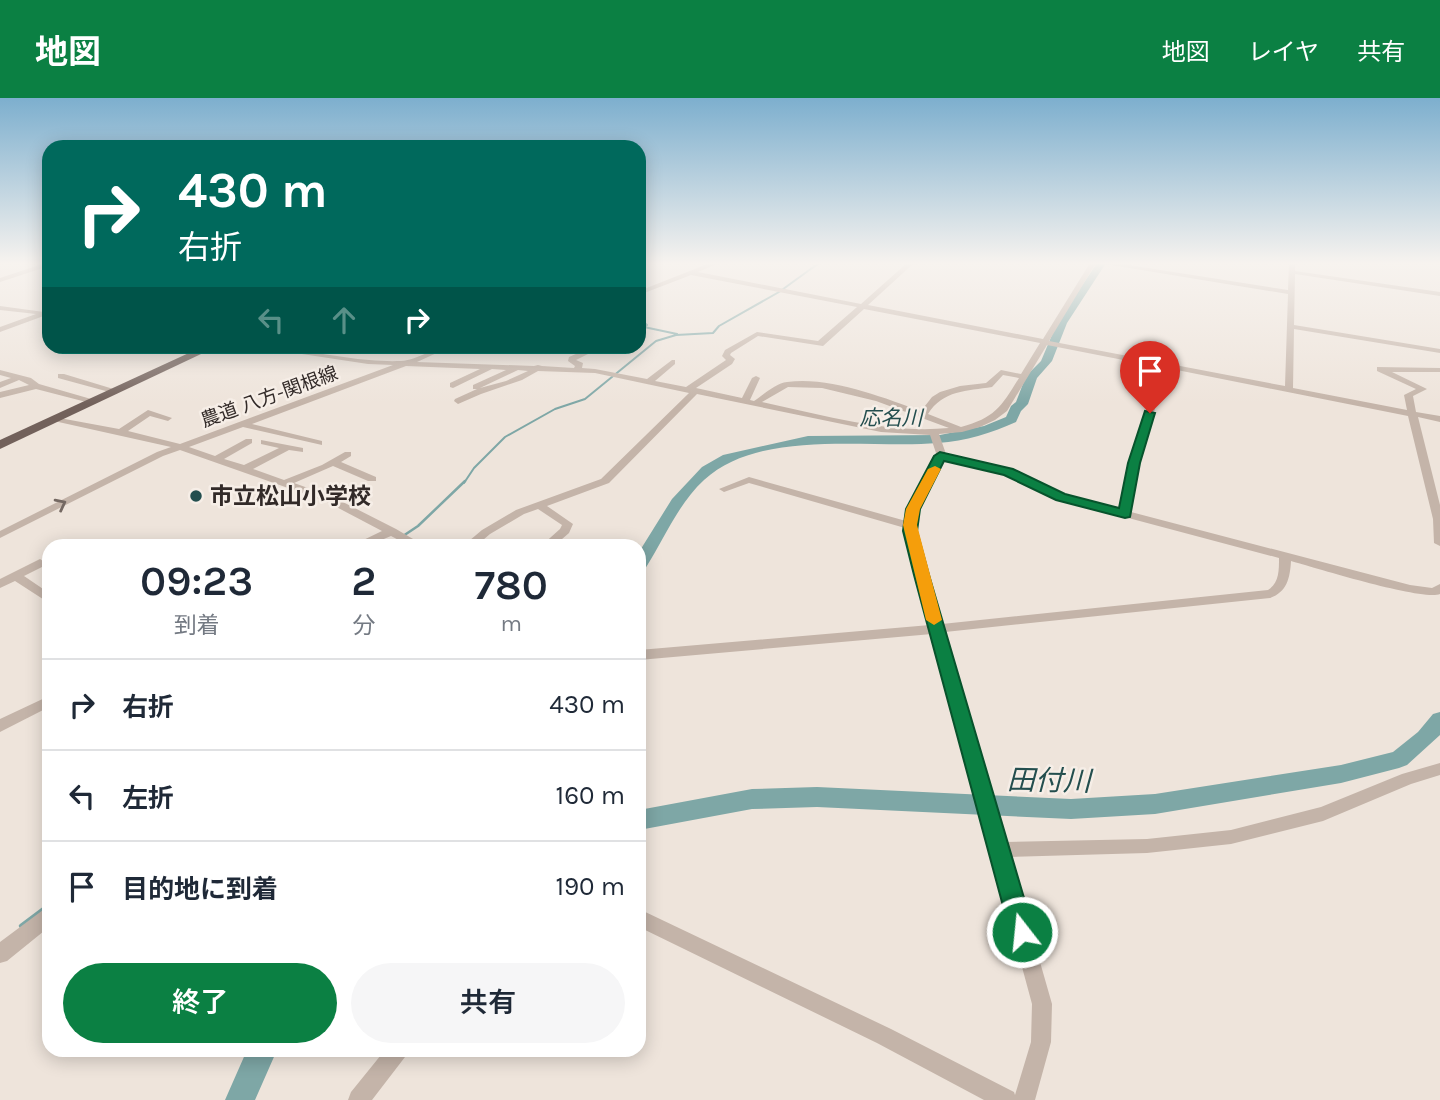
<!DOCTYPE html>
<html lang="ja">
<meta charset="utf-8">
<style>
body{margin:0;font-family:Karla,"Noto Sans JP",sans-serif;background:#f6f6f7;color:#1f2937;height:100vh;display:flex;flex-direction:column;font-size:26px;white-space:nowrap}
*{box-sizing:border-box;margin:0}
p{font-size:23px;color:#747a83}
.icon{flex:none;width:38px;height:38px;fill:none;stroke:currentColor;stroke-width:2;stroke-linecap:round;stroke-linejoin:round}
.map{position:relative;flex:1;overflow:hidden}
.side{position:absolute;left:42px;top:441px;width:604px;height:518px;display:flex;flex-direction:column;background:#fff;border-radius:21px;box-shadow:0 4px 18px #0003}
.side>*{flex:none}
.top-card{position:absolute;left:42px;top:42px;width:604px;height:214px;border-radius:21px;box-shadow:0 4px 18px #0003;background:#00695c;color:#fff;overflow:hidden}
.pin{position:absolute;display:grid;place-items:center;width:60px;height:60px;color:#fff;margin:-72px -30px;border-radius:50% 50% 50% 0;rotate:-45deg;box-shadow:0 0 7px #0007}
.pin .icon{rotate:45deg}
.me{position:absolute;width:77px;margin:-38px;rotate:344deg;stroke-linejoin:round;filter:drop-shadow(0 0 5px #0008)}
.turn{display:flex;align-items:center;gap:24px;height:147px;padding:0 21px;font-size:32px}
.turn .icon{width:91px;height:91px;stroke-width:2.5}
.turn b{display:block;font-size:49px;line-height:60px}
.lanes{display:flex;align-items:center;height:66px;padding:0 21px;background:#0003;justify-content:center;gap:35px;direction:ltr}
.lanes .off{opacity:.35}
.eta{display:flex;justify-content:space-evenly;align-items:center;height:119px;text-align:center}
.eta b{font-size:42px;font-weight:600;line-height:49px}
.primary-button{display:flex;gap:14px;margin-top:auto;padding:14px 21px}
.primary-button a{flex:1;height:80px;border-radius:42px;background:#0b8043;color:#fff;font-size:28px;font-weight:600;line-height:80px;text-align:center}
.primary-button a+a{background:#f6f6f7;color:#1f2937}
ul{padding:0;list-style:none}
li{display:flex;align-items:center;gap:21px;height:91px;padding:0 21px;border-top:2px solid #e0e1e3}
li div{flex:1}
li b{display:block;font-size:26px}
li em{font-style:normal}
header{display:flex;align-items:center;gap:42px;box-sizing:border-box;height:98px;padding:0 35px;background:#0b8043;color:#fff}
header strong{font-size:33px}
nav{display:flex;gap:38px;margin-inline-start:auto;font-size:24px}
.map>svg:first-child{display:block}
</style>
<header>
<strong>地図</strong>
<nav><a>地図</a><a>レイヤ</a><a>共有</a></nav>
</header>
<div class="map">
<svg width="1440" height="1002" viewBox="0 0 1440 1002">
<rect width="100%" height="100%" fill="#eee4db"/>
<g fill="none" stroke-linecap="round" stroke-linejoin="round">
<!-- stream-far2 -->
<path stroke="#7ea7a6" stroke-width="2" d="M639,220L647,227L644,229L677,236
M464,385L474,370L505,339L555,311L585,301L656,243L676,237L713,235L719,228L779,194L819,165"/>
<!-- stream-far1 -->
<path stroke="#7ea7a6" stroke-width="2.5" d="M388,448L418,428L465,383"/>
<!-- stream -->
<path stroke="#7ea7a6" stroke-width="4.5" d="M21,828L49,807"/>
<!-- river -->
<path fill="#7ea7a6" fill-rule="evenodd" d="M1097,165H1106L1067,225L1052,263L1037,280L1028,306L1021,313L1016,324C991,335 966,343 938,345C868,351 761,330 704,382C678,406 664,441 645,471L639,472V454L672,401L702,369L723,357L808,338L940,337L984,328L1006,319L1011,308L1016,304L1026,278L1041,263L1057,225Z
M1440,614V637L1407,667L1399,670L1341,685L1155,716L1071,721L817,709L752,711L639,732V712L752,691L817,689L1071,701L1155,696L1341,667L1393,654L1418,634L1433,616Z
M247,952H277L255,1002H225Z"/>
<!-- minor -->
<path fill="#c4b4a9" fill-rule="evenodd" d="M45,165H49V168L0,184V180Z
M710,165H719L698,174L861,206L907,165H914L868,207L1043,241L1090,165H1096L1049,243L1285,288L1288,196L1099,165H1116L1288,192L1289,165H1295V173L1440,194V198L1295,176L1294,227L1440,251V255L1294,231L1293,290L1407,312L1404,297L1416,291L1377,273V269L1440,270V274H1392L1427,291L1413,298L1416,314L1440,318V324L1418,319L1440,407V448L1434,445L1433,421L1408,318L1167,270L1139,365L1131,414L1410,487L1432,490L1440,486V496C1422,503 1316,470 1291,463C1290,480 1287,494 1270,500L945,534L1005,744L1147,741L1231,732L1321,709L1402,676L1440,665V677L1411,686L1323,723L1231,746L1147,755L1010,759L1052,906L1051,944L1035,1002H984L877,945L639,829V811L891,931L1014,994L1015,997L1031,944L1032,906L932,536L639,562V552L930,527L905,430L749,385L724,394L719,391L749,379L906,423L908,411L935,361L936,355L930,337L881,334L697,296L609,385L547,408L573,426L569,435L554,448H541L560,431L562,427L538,411L524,416L490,436L476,448H463L482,432L516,412L601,381L689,295L595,275L538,273L522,282L481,296L458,306L454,303L455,301L477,291H473V287L506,272L492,271L453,290L450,289V285L480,271L406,268L252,326L322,343V347L243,329L189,349L215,358L246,341H252V345L224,361L244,367L279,350L261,346V342L303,350V354L289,352L253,371L284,382L322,367L345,354H351V358L341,364L376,379V383H368L333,368L294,385L333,399L396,431L425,448H410L391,438L367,448H351L382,433L325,403L180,352L163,358L0,440V433L157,354L171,349L54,323V319L119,331L148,312L172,320L168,323L150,318L128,333L180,346L393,267L368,266L249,248C299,248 350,265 401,263C419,262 434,248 452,248L417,264L534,268L538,267L542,268L574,270L575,268L568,263L569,259L594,248H604L576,262L583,265L582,270L595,271L647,281L672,262H675V266L655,283L686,289L726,262L722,258L725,252L757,234L818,243L857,209L691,177L639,197V193ZM864,211L1040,245L1021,276L1001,272L986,285L960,288L940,294L932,299L921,313C882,299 829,278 787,284C776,285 763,297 754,303L750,302L760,280L756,278L752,280L742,300L696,290L732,266L735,261L730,257L731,255L758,238L823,248ZM1047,247L1159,269L1129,365L1120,411L1065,397L1012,372L946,356L939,336L962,334L980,329L995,322L1007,313ZM518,272L528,273L506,283L480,290ZM1003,277L1019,280C1001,309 995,320 961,329L928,316C943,292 967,293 992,289ZM788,289L822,290L876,303L949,330C887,336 823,317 762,304ZM944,362L1005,376L1057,401L1279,460C1279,473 1279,485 1268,492L942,526L916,433L918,411Z
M0,208L44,214L49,212V216L0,234V229L36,216L0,212Z
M639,221L645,225V229L639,228Z
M0,272L31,280L39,286L98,303L94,306L36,291L0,300V294L29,287L19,282L0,290V284L11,280L0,277Z
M58,276H64L120,293L113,295L58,280Z
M40,461L46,465L44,468L24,478L49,495V505L15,483L0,490V481Z
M49,598V609L0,634V621Z
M49,809V829L7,863L0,865V844L43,812Z
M385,952H408L405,959L372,1002H348L351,994Z"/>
<!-- major -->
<path fill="#72615b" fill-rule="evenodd" d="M204,248H218L0,351V342Z"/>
</g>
<!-- one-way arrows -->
<defs><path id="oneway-chevron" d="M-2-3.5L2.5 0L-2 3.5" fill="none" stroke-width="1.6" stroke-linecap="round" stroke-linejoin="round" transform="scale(1.75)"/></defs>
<use stroke="#746862" href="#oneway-chevron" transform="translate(61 406) rotate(-27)"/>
<!-- sky -->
<linearGradient id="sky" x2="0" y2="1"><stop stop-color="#7dafce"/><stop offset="0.54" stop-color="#f7f3ef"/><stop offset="1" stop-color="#f7f3ef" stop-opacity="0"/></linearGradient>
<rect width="1440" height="306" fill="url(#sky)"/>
<!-- route -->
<path fill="#0b8043" stroke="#07532c" stroke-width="2" d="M1145,313L1155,315L1140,365L1130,419L1125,420L1056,402L1004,377L944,363L920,411L917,433L929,477L1034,834L1030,843L1022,846L1013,843L1010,834L914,477L903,433L906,411L934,358L940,354L1013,371L1065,396L1119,410L1128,365Z"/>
<!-- slow -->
<path fill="#f59e0b" d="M935,368L941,371L920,411L917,427L942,522L934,527L926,522L903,427L906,411L928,371Z"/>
<!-- markers -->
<circle fill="#234e4e" stroke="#f6eee7" stroke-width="2.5" cx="196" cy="398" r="7"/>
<g text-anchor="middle" stroke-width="5" stroke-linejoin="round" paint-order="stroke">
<!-- far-street labels -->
<g font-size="19" fill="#322a28" stroke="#f6eee7">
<text transform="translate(269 298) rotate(-20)" y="7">農道 八方-関根線</text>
</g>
<!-- far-water labels -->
<g font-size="21" font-style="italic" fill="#234e4e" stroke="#f6eee7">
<text x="891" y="327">応名川</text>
</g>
<!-- poi labels -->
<g font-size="23" font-weight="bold" fill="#322a28" stroke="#f6eee7" text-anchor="start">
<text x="210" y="406">市立松山小学校</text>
</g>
<!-- near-water labels -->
<g font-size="28" font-style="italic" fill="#234e4e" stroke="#f6eee7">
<text transform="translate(1049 682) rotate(1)" y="10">田付川</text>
</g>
</g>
</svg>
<div class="pin" style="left:1150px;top:315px;background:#d93025"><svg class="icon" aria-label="arrive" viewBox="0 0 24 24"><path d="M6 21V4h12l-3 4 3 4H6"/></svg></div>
<svg class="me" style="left:1022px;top:834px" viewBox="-20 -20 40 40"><circle r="17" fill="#0b8043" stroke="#fff" stroke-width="3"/><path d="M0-11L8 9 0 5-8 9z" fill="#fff"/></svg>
<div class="top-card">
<div class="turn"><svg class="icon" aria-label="right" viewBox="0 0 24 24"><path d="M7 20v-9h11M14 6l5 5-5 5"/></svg><div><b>430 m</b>右折</div></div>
<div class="lanes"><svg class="icon off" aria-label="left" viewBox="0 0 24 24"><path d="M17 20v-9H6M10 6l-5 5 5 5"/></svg><svg class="icon off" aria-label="ahead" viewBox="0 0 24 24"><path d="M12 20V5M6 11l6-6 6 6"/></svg><svg class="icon" aria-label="right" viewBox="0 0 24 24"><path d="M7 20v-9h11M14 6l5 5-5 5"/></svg></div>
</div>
<section class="side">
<div class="eta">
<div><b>09:23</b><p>到着</p></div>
<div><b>2</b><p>分</p></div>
<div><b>780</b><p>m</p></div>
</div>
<ul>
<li><svg class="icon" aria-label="right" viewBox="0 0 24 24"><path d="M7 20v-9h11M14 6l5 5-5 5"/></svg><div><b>右折</b></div><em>430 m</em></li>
<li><svg class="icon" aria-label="left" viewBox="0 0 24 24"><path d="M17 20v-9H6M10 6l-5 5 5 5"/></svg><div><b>左折</b></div><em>160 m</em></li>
<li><svg class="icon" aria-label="arrive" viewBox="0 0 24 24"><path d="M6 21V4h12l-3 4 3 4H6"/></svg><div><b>目的地に到着</b></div><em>190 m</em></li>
</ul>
<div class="primary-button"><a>終了</a><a>共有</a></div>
</section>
</div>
